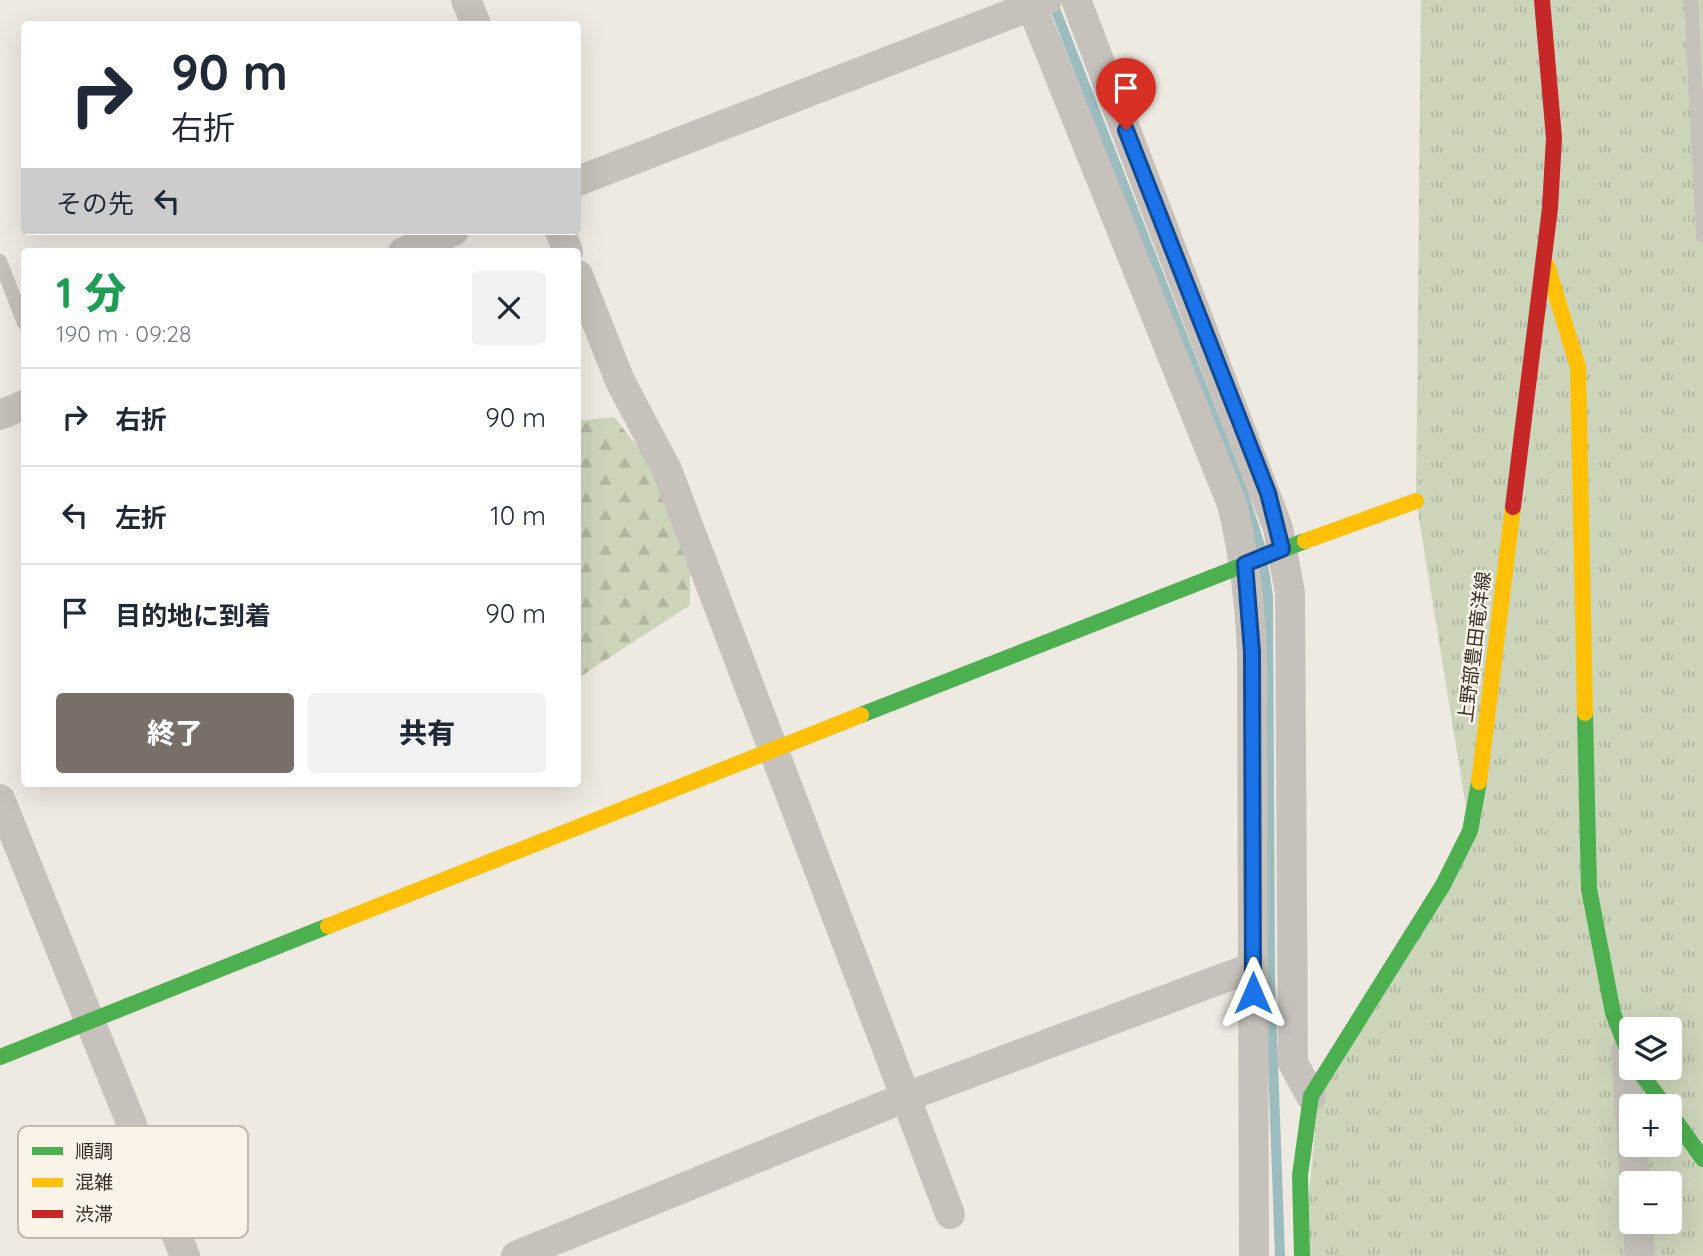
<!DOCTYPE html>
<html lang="ja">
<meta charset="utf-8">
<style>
body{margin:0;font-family:Quicksand,"Noto Sans JP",sans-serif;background:#f2f2f3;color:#1f2937;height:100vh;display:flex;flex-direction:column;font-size:26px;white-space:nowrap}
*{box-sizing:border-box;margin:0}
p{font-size:23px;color:#747a83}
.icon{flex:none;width:38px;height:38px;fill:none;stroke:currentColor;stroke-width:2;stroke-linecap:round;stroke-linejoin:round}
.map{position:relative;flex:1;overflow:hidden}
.panel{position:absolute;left:21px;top:248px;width:560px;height:539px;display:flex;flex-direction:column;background:#fff;border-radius:7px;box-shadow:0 7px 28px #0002}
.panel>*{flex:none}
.banner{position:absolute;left:21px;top:21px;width:560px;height:214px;border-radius:7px;box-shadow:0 7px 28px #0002;background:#fff;color:#1f2937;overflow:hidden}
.fabs{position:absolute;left:1619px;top:1017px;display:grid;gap:14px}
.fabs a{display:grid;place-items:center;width:63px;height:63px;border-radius:7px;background:#fff;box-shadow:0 7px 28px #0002;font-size:35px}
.pin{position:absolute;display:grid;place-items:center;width:60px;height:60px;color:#fff;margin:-72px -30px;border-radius:50% 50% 50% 0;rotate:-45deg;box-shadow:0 0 7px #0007}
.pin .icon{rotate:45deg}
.me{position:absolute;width:77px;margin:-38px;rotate:0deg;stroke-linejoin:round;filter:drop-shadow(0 0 5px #0008)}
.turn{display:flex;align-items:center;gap:24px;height:147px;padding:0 35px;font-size:32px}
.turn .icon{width:91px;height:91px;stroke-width:2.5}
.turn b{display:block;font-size:49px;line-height:60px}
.then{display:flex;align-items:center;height:66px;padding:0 35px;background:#0003;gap:14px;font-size:26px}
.round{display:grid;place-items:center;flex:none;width:74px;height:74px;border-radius:7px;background:#f2f2f3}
.overview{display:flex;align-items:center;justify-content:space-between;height:119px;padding:0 35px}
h1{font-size:42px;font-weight:800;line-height:52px;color:#1e9e55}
.cta{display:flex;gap:14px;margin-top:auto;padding:14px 35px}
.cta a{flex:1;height:80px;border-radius:7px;background:#786f69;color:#fff;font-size:28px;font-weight:800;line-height:80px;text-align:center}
.cta a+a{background:#f2f2f3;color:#1f2937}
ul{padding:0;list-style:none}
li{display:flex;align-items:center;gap:21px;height:98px;padding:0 35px;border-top:2px solid #e0e1e3}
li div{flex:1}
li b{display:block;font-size:26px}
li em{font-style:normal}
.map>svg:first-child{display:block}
</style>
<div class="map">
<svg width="1703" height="1256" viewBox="0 0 1703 1256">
<defs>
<pattern id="grass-tufts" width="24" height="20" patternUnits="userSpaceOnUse" patternTransform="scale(1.75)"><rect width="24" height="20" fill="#ccd4ba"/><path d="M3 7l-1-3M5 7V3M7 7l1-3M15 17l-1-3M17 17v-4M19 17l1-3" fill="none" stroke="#b0b6a0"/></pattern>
<pattern id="forest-firs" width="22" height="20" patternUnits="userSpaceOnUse" patternTransform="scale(1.75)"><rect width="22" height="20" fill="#ccd4ba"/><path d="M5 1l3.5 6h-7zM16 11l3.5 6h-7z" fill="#b0b6a0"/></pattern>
</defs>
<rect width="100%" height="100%" fill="#eee9e1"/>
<!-- grass -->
<path fill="url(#grass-tufts)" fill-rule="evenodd" d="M1421,0H1703V1256H1303L1320,1079L1470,831L1416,501ZM1631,1029H1670V1068H1631ZM1631,1106H1670V1144H1631ZM1631,1183H1670V1222H1631Z"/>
<!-- forest -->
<path fill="url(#forest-firs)" d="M614,417L664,480L690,531V605L578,678V421Z"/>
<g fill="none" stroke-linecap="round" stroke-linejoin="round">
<!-- stream -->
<path stroke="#9dbcbf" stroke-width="10" d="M1052,1L1242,489L1261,549
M1263,564L1268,596L1270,979L1280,1256"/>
<!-- lane -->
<path stroke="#c6c1ba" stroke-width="14" d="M1691,0L1703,236
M0,261L24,323"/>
<!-- street -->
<path stroke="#c6c1ba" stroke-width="30" d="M466,0L476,24
M1029,0L1232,504C1244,554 1250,602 1252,652L1254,1256
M1076,0L1278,528L1290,593L1293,1063L1311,1096
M578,181L1047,0
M560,231L568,252
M403,252L454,231
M578,275L620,381L667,470L950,1214
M0,415L24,405
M0,799L185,1256
M1626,1052L1631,1127
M1632,1144L1635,1183
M1638,1222L1640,1256
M516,1256L906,1097L1253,967"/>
<!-- fast -->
<path stroke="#4caf50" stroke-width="16" d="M1585,713L1589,889L1613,1013L1631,1059
M861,715L1305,541
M0,1057L328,926
M1637,1068L1665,1106
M1670,1113L1703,1159
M1302,1256L1300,1175L1311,1096L1443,885L1470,831L1479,782"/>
<!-- slow -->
<path stroke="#ffc107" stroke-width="16" d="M1547,265L1578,367L1585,713
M1305,541L1416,501
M1479,782L1513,507
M328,926L861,715"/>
<!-- jam -->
<path stroke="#c62828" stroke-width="16" d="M1513,507L1550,208L1554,138L1542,0"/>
</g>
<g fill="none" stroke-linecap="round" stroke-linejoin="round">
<defs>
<path id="route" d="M1126,130L1268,493L1282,549L1245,564L1252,652L1253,993"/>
</defs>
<!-- route casing -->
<use href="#route" stroke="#114b97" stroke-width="18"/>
<!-- route -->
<use href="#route" stroke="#1a73e8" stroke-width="12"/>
</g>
<g text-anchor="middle" stroke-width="5" stroke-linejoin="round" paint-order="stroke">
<!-- street labels -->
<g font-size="19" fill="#382e28" stroke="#faf4e8">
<text transform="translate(1474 647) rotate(-83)" y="7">上野部豊田竜洋線</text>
</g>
</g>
<!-- legend -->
<rect x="18" y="1126" width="230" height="112" rx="10" fill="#faf4e8" stroke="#c0b9ae" stroke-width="2"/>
<rect x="32" y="1147" width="31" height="8" fill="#4caf50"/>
<rect x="32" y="1178" width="31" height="9" fill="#ffc107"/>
<rect x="32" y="1210" width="31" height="8" fill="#c62828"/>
<g font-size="19" fill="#382e28">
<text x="75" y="1158">順調</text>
<text x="75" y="1189">混雑</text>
<text x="75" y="1221">渋滞</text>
</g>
</svg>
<div class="fabs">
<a><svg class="icon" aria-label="layers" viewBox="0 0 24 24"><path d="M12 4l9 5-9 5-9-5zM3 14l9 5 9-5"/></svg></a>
<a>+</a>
<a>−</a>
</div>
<div class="pin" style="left:1126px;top:130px;background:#d93025"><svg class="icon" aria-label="arrive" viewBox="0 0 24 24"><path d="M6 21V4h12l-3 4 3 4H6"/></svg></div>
<svg class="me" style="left:1253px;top:993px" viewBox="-20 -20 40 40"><path d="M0-17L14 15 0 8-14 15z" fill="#1a73e8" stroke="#fff" stroke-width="4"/></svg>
<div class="banner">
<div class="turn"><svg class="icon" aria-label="right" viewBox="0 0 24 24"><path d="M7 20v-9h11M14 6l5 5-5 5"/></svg><div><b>90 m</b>右折</div></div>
<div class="then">その先<svg class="icon" aria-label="left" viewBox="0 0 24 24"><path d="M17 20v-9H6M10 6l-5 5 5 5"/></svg></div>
</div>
<section class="panel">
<div class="overview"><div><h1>1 分</h1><p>190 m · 09:28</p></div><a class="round"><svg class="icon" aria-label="close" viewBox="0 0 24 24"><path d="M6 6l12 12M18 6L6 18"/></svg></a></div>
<ul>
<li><svg class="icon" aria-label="right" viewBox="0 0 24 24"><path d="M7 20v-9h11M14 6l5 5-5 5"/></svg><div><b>右折</b></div><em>90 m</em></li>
<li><svg class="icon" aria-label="left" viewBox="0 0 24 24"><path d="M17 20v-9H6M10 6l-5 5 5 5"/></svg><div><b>左折</b></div><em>10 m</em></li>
<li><svg class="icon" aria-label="arrive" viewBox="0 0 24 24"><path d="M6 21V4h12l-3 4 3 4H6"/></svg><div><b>目的地に到着</b></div><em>90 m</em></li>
</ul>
<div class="cta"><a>終了</a><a>共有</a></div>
</section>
</div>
